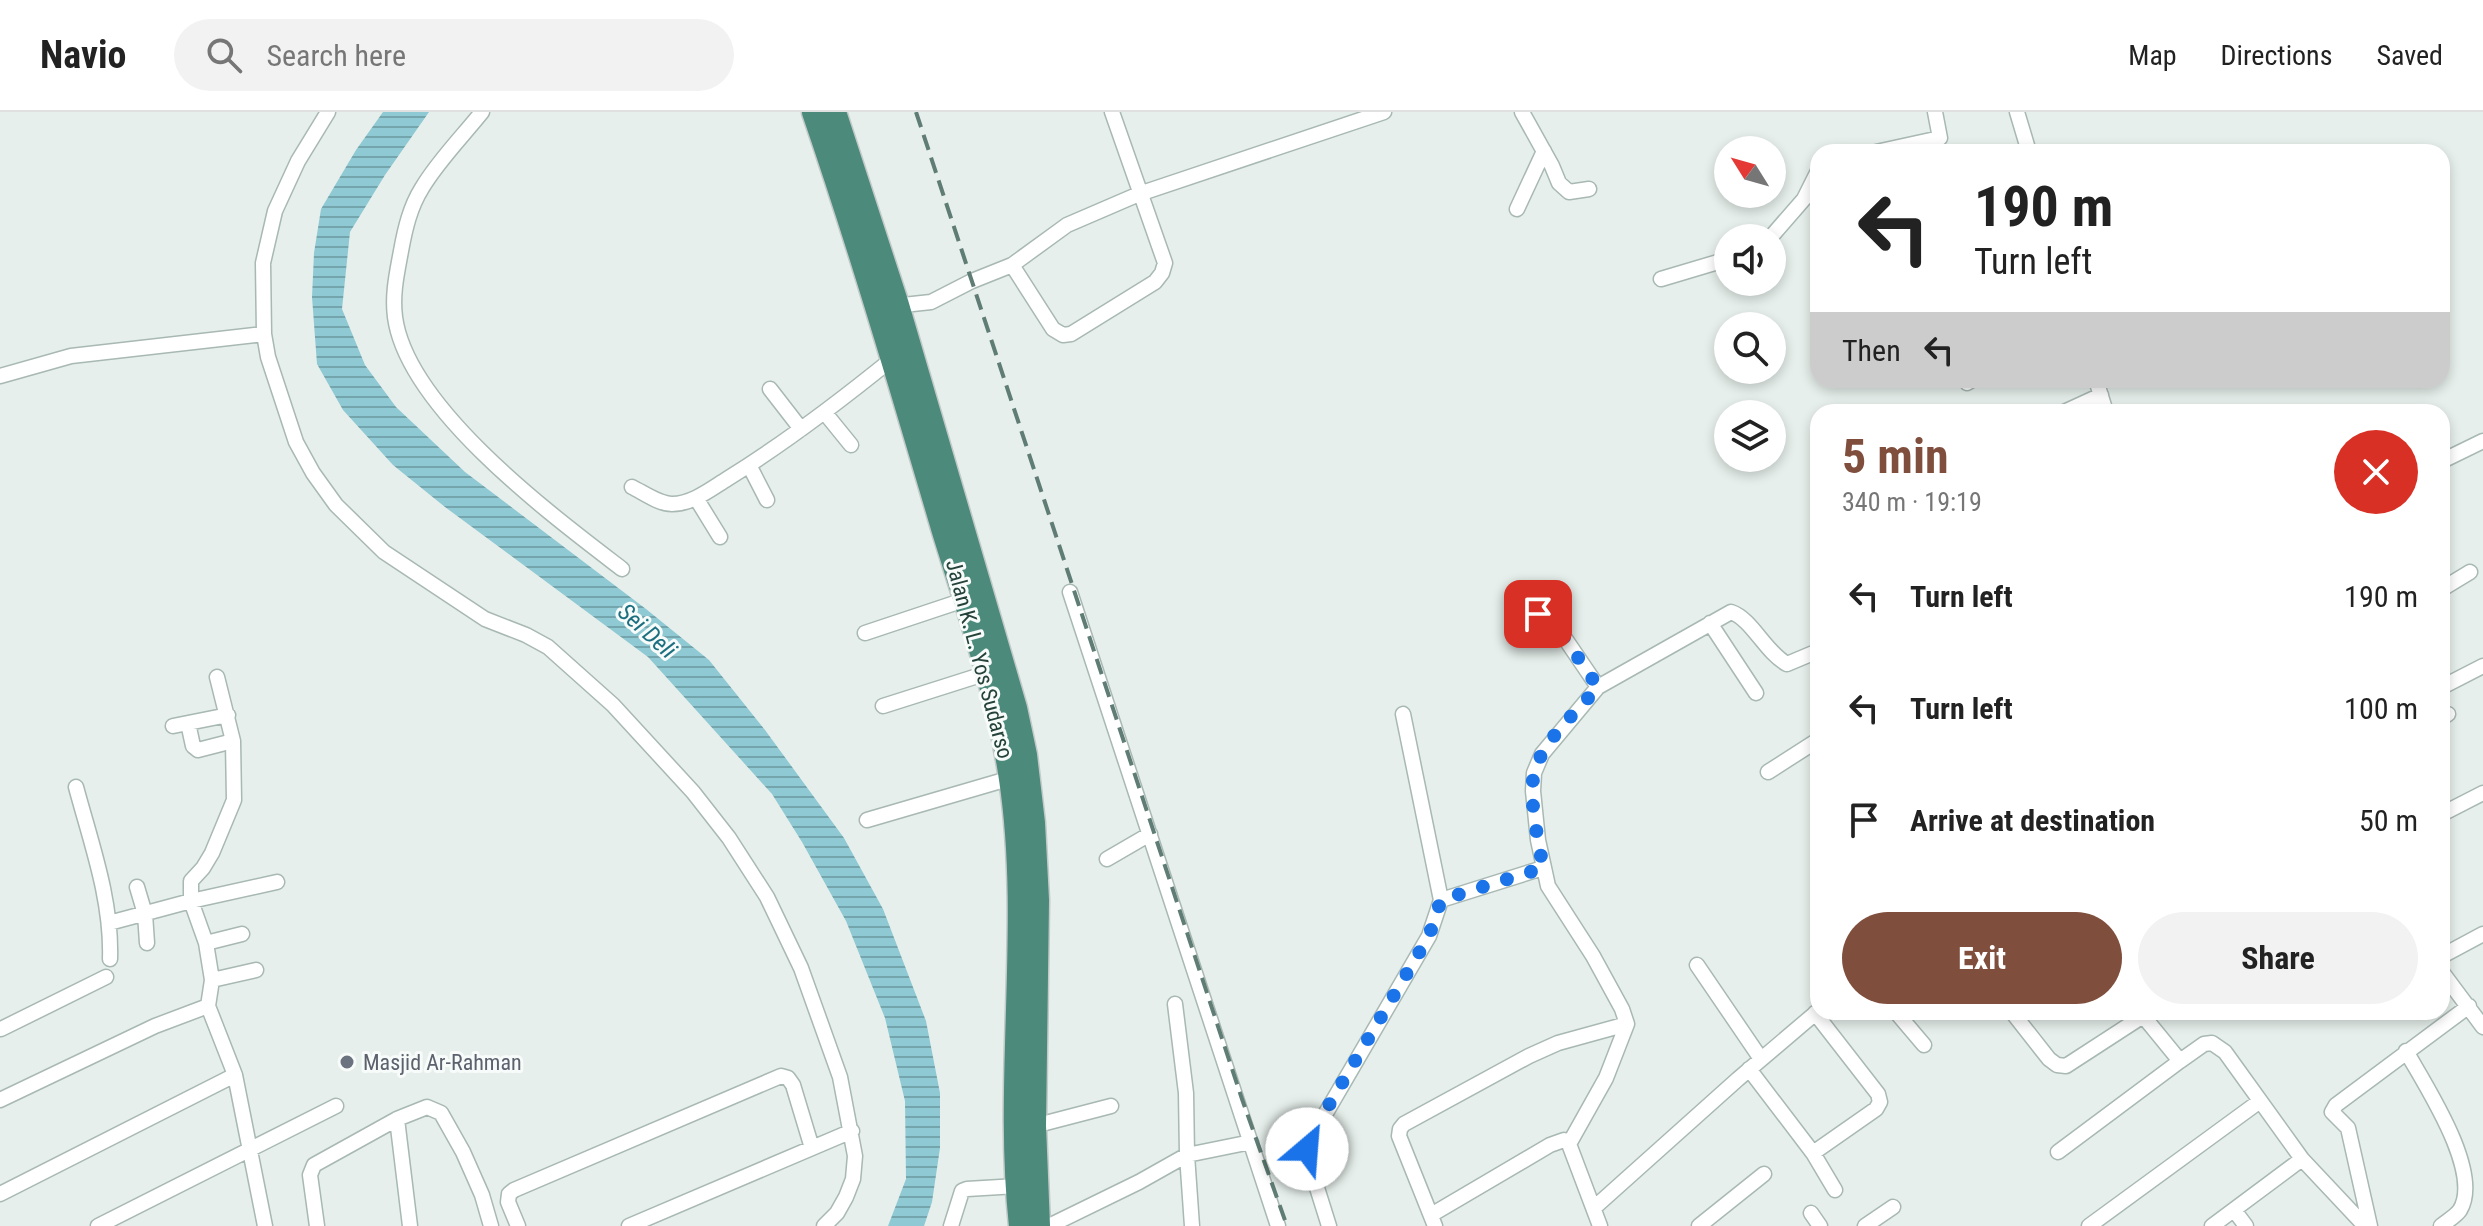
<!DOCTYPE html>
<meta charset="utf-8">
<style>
body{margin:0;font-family:"Roboto Condensed",sans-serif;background:#f2f2f2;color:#222;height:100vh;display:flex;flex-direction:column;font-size:30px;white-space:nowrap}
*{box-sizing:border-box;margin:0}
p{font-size:26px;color:#767676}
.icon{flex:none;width:44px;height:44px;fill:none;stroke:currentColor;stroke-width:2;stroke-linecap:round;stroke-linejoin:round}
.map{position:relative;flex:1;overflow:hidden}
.panel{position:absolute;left:1810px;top:292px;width:640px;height:616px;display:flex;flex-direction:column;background:#fff;border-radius:24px;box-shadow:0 4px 12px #0003}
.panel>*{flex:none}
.guide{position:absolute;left:1810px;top:32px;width:640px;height:244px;border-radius:24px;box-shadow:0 4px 12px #0003;background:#fff;color:#222;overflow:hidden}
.needle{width:52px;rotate:307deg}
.controls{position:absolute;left:1714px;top:24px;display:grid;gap:16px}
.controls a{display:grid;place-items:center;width:72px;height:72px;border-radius:50%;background:#fff;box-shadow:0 4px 12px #0003;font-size:40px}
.pin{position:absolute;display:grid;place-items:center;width:68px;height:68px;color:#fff;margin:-34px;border-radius:16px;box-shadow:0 4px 12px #0006}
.me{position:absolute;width:88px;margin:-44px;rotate:27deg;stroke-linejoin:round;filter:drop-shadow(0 0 6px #0008)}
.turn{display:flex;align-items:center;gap:28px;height:168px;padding:0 32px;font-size:36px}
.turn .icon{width:104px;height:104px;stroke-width:2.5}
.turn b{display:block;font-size:56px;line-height:68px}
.then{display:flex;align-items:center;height:76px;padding:0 32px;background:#0003;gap:16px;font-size:30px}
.round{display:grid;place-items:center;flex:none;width:84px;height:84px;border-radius:42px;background:#f2f2f2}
.overview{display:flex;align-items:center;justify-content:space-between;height:136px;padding:0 32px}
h1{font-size:48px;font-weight:700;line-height:60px;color:#804e3d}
.action{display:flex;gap:16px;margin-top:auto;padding:16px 32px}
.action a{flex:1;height:92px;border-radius:48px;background:#804e3d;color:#fff;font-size:32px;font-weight:700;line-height:92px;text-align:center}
.action a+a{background:#f2f2f2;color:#222}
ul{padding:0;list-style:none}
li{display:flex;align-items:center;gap:24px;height:112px;padding:0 32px}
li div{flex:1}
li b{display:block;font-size:30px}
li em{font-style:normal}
header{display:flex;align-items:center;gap:48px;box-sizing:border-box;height:112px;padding:0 40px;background:#fff;border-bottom:2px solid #e0e0e0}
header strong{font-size:38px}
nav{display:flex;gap:44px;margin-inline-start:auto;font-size:28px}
.search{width:560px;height:72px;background:#f2f2f2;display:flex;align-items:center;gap:20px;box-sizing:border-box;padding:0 28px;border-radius:44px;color:#767676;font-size:30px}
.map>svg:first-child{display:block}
</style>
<header>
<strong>Navio</strong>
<div class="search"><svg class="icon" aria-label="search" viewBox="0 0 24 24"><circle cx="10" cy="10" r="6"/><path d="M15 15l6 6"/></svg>Search here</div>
<nav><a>Map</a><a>Directions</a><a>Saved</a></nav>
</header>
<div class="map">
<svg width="2483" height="1114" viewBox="0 0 2483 1114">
<defs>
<pattern id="water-rules" width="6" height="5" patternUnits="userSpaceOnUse" patternTransform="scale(2)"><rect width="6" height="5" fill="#8ec9d4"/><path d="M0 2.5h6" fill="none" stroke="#74a5ad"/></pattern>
</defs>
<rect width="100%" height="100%" fill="#e6efeb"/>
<!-- water -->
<path fill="url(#water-rules)" d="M383,0H429L385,63L350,120L342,197L365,253L396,295L465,360L646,497L709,548L765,618L844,726L883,797L926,909L940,981V1036L932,1090L924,1114H888L906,1067L905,989L885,906L846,809L802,730L772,682L648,545L445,395L393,353L343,298L317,252L312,185L314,141L321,97L356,38Z"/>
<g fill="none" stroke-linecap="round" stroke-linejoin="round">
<defs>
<path id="minor" d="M328,0L298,49L275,99L263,151L264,222L268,245L296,330L313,361L336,393L384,440L485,507L526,523L548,535L613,593L693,680L729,726L767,785L801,856L840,965L855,1044L853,1067L846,1085L837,1101L824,1114
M482,0C462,25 438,49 422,76C410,95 405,117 401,139C397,161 392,182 395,205C407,296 553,404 622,457
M1522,0L1552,54L1559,71L1569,80L1589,77
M2017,0L2029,40
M1876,40L1940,26L1935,0
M1517,97L1544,39
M1770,126L1804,87L1818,59
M1012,153L1053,217L1063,223L1071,222L1155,170L1162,161L1165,151L1112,0
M1661,167L1728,147
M894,194L931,190L972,169L1012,153L1067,113L1139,82L1384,0
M0,264L71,244L264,222
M2096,268L2106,300
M1967,271L1972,268
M770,277L801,317
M2064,300L2101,283
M825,301L851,333
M2442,349L2483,329
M749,353L767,388
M632,375C644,381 659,392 672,392C692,392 711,377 727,367C785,331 839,290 892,247
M696,386L720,425
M2442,477L2470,460
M1070,480L1278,1114
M1538,502L1564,525L1598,575L1542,642L1534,661L1533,679L1538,728L1548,774L1593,844L1622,897L1627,912
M1710,511L1756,581
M865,521L964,488
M217,565L233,629L234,688L212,741L203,756L191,769V789L206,831L212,868L208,894L235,963L265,1114
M1598,575L1731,500C1752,507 1765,540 1787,552L1818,539
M2442,575L2483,554
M883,594L987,561
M2442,606L2448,602
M188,611L193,634L198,638L233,629
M173,614L228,603
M1768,660L1818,628
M76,675C91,731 112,788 110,847
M2442,702L2483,681
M867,708L1011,666
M1107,747L1150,722
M137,775L145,802L147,831
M1441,788L1543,756
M109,811L191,789L277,770
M206,831L242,822
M2442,844L2483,822
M1697,853L1761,947
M2442,860L2483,915
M212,868L256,858
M1175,892L1186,981L1187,1043L1192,1114
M1896,900L1924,933
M2012,900L2049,947L2057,953L2066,954L2143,904
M2140,900L2180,949
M1,917L106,865
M2406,939C2425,973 2483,1060 2460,1098C2456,1104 2447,1109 2441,1114
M1749,957L1813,1041L1835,1078
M0,988L155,914L208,894
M397,1007L410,1114
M1034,1014L1111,994
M1569,1032L1600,1114
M2058,1040L2180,949L2204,932L2212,931L2225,940L2302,1047L2365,1114
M1813,1041L1876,997L1880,990L1878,982L1815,901
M0,1082L235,963
M1595,1095L1738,967L1818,899
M2234,1098L2246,1114
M1811,1101L1820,1114
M1431,1103L1550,1033L1564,1028L1569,1032
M98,1114L336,994
M317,1114L310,1063L314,1053L397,1007L427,995L441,1001L463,1040L482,1083L491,1114
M518,1114L508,1090L509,1082L514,1078L781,964L788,966L793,973L812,1036
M629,1114L852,1019
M951,1114L962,1079L967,1077L1017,1074
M1049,1114L1139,1070L1187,1043L1251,1030
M1329,1114L1308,1047L1309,1030L1429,824L1441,788L1403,602
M1435,1114L1399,1024L1400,1017L1404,1012L1529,944L1558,931L1627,912L1606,966L1569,1032
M1699,1114L1764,1062
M1865,1114L1893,1095
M2089,1114L2260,989
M2212,1114L2302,1047
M2370,1114L2348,1016L2332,1000L2336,993L2469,894"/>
<path id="trunk" d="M814,0C861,137 902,277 943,416C968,498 999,582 1011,667C1033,813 1005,966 1021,1114
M834,0L897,193L1015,596L1025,643L1033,711L1037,788L1034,1014L1038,1114"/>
</defs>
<!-- minor casing -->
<use href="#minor" stroke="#a8b8b2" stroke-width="17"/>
<!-- trunk casing -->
<use href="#trunk" stroke="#c2cac8" stroke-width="27"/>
<!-- minor -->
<use href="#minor" stroke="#fff" stroke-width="14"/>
<!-- trunk -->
<use href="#trunk" stroke="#4c8a7c" stroke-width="24"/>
<!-- rail -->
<path stroke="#5f7d75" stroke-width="4" stroke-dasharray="16 8" stroke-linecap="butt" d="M916,0L1242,987L1287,1114"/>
</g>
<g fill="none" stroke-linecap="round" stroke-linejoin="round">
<!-- route -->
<path stroke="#1a73e8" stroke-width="14" stroke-dasharray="0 25.2" d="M1307,1037L1313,1020L1429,824L1441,788L1543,756C1539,730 1527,683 1535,658C1545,626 1577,600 1598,575L1564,525L1538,502"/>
</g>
<!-- markers -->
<circle fill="#6b7280" stroke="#f7fbf9" stroke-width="3" cx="347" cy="950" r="8"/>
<g text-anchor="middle" stroke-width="6" stroke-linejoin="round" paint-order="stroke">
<!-- street labels -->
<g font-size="22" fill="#24423a" stroke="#f7fbf9">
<text transform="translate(980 547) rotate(75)" y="8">Jalan K. L. Yos Sudarso</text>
</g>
<!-- worship labels -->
<g font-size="22" fill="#5b616d" stroke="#f7fbf9" text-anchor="start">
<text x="363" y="958">Masjid Ar-Rahman</text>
</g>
<!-- water labels -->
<g font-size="24" font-style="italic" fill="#1c6f80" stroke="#f7fbf9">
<text transform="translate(647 519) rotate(42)" y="8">Sei Deli</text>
</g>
</g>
</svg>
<div class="controls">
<a><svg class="needle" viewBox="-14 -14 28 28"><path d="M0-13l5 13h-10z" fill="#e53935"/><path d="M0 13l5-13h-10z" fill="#767676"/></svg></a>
<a><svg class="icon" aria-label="sound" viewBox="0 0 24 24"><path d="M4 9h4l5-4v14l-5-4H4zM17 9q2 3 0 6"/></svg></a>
<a><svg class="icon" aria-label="search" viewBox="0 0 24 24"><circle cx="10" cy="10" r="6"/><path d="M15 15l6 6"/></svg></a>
<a><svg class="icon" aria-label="layers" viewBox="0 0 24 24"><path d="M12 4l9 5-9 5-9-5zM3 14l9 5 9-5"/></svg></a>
</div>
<div class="pin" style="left:1538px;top:502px;background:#d93025"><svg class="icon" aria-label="arrive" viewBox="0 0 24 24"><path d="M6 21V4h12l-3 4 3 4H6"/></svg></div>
<svg class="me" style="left:1307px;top:1037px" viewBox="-20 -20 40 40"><circle r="19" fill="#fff"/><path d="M0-13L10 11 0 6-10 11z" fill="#1a73e8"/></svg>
<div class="guide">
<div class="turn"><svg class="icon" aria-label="left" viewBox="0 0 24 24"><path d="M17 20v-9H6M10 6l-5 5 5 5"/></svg><div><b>190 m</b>Turn left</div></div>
<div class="then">Then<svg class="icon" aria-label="left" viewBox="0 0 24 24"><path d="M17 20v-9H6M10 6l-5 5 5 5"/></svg></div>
</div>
<section class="panel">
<div class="overview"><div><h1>5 min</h1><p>340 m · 19:19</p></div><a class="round" style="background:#d93025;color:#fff"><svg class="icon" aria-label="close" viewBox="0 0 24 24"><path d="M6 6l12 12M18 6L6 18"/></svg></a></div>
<ul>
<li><svg class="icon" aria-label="left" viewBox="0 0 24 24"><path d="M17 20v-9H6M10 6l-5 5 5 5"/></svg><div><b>Turn left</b></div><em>190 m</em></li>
<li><svg class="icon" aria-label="left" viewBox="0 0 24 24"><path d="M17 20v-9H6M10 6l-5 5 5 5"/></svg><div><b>Turn left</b></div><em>100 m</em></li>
<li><svg class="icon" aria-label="arrive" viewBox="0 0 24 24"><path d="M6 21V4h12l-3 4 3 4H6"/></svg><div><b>Arrive at destination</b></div><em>50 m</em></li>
</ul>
<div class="action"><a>Exit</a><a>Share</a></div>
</section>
</div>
